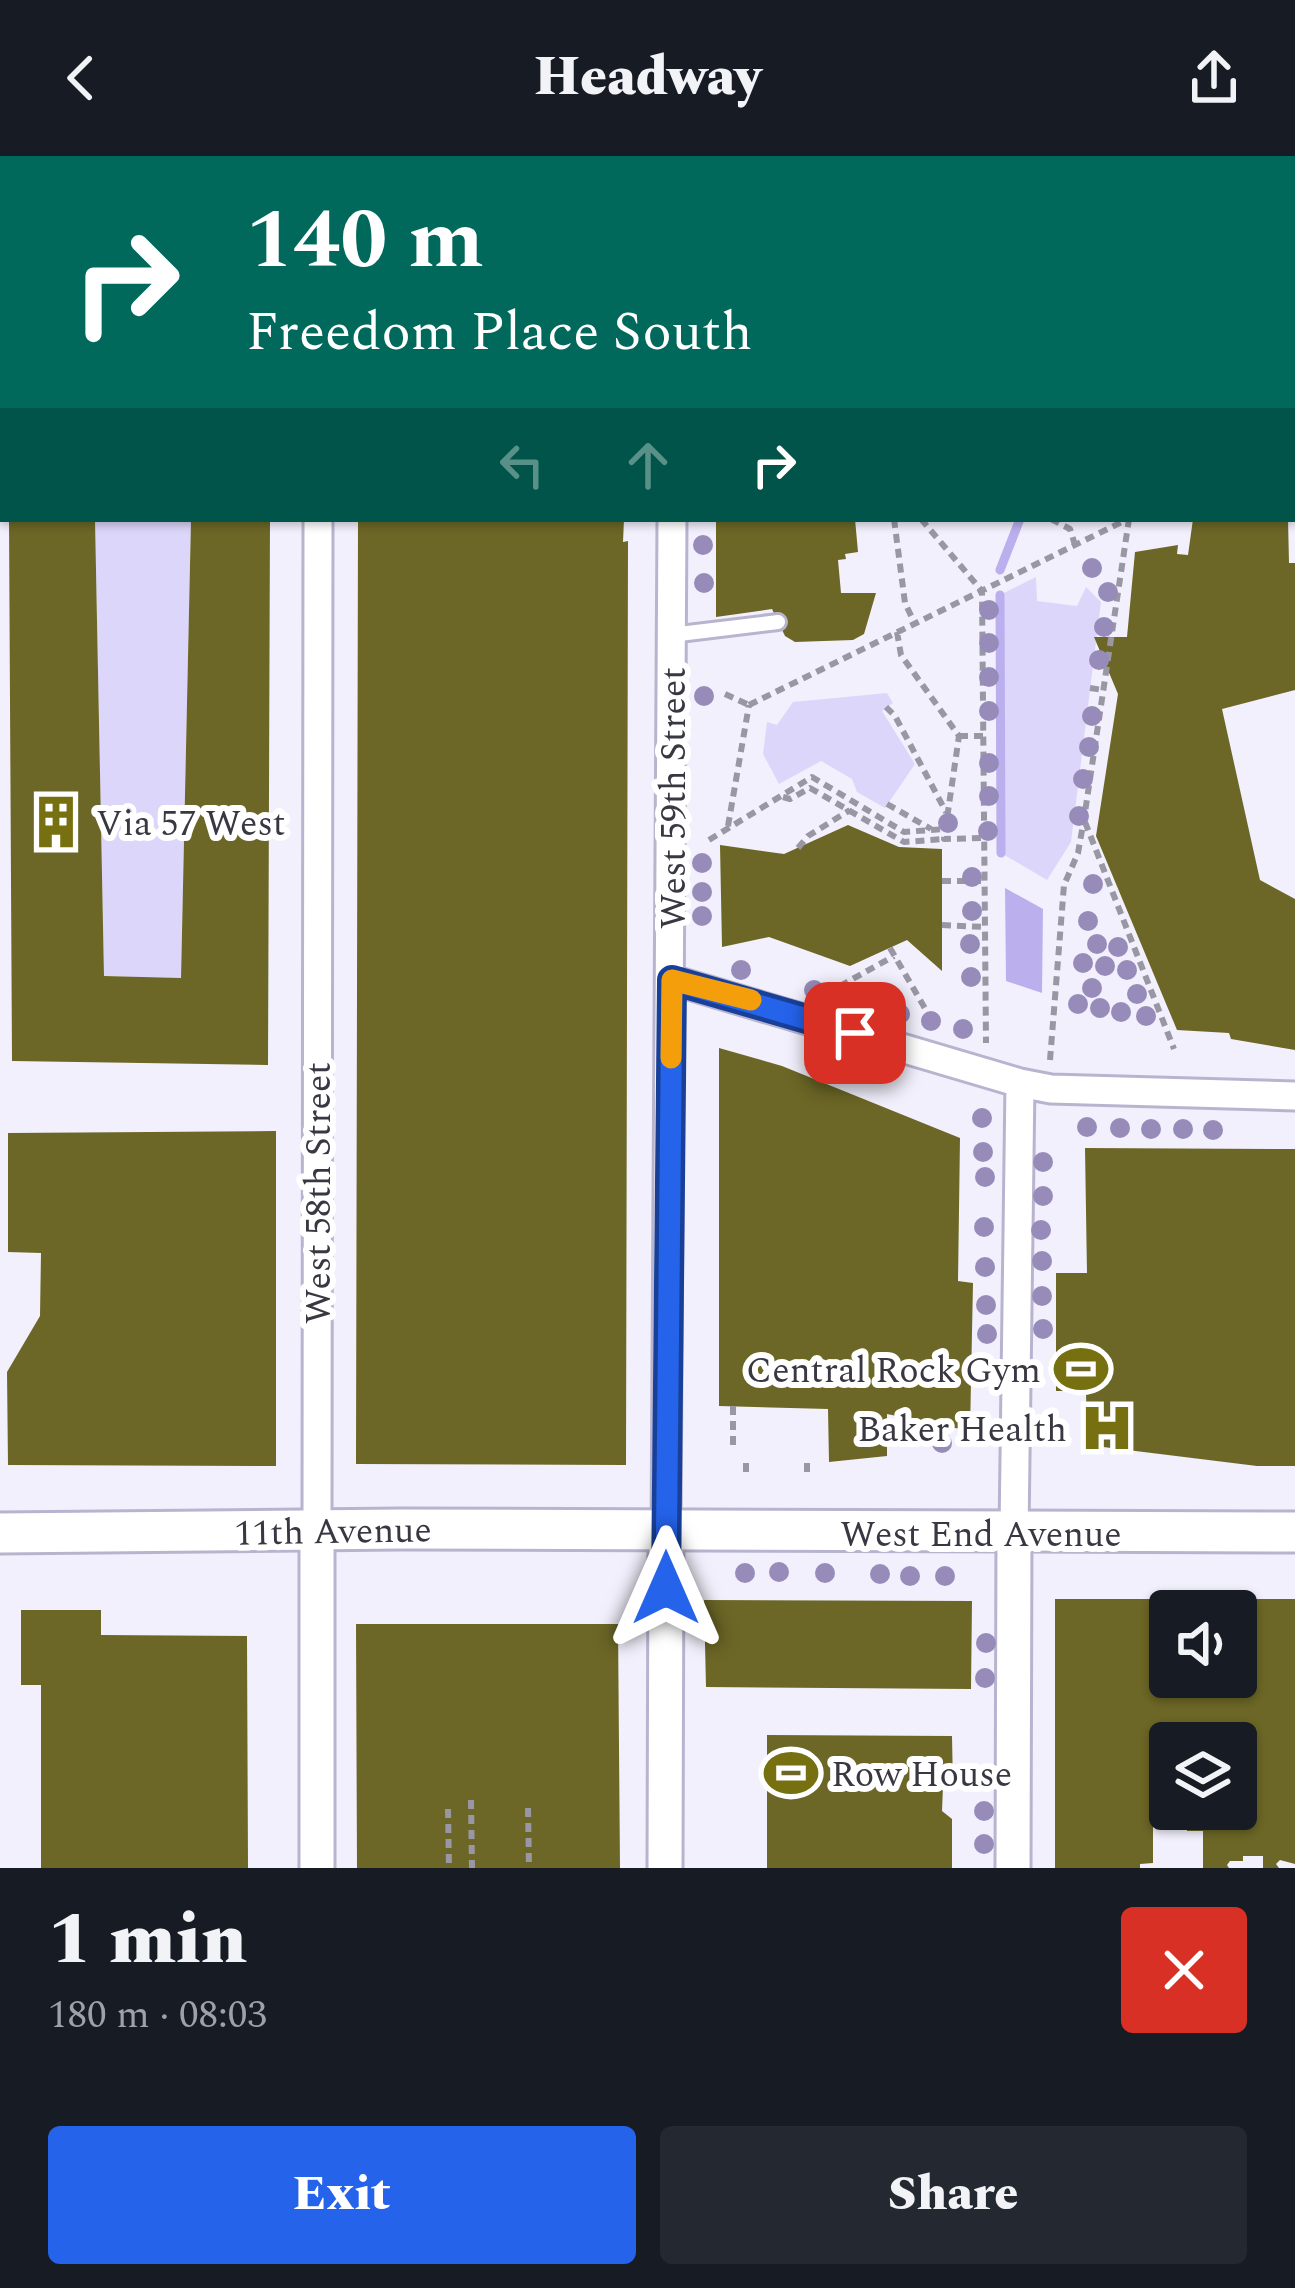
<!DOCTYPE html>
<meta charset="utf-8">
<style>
body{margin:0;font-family:Spectral,serif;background:#242831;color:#f1f3f6;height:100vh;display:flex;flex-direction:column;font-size:45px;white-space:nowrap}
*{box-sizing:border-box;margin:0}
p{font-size:39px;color:#9ea1a6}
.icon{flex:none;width:66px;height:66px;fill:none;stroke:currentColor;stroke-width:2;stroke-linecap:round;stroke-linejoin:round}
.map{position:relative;height:1712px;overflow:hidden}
.panel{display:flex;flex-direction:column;background:#171b24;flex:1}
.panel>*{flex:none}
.banner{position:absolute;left:0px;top:0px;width:1296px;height:366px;box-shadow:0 3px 9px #0004;background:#00695c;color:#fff;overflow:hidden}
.controls{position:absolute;left:1149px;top:1434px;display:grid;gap:24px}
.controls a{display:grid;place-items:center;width:108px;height:108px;border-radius:12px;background:#171b24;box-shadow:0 3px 9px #0004;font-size:60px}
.pin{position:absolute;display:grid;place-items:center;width:102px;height:102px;color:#fff;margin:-51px;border-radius:24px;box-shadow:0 6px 18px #0006}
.me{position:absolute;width:132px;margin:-66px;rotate:0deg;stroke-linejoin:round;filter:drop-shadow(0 0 9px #0008)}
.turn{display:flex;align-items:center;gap:42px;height:252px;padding:0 48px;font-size:54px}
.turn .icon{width:156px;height:156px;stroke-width:2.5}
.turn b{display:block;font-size:84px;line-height:102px}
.lanes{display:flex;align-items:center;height:114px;padding:0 48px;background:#0003;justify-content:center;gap:60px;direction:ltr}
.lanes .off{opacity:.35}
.round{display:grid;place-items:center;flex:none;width:126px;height:126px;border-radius:12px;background:#242831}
.summary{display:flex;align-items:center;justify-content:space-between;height:204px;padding:0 48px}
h1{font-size:72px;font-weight:800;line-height:90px}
.action{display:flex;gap:24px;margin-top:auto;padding:24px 48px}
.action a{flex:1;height:138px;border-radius:12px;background:#2563eb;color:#fff;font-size:48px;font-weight:800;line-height:138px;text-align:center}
.action a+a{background:#242831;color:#f1f3f6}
header{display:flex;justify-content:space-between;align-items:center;height:156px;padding:0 48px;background:#171b24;font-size:54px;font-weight:800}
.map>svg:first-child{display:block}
</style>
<header><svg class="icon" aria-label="back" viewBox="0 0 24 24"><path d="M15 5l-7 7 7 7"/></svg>Headway<svg class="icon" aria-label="share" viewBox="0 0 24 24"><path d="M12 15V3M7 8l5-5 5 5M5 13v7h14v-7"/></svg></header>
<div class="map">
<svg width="1295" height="1712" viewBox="0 0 1295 1712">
<rect width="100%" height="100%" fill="#f2f0fc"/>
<!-- green -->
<path fill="#dcd6fa" d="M776,0H1295V39L1293,3Z
M95,363H191L181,822L104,820Z
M1036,421L1037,445L1077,450L1086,431L1101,446L1071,686L1047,724L1001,697L1000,439Z
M887,537L893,547L882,555L915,608L885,652L857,636L852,623L821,605L779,628L763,598L767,566L777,569L793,546Z"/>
<!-- water -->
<path fill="#bbb0ed" d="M1005,732L1043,753L1042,837L1006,825Z"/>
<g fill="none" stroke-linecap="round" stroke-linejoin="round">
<!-- stream -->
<path stroke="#bbb0ed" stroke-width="9" d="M1000,414L1020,363
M1000,439L1001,697"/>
</g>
<!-- building -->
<path fill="#6c6726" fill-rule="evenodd" d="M9,363H95L104,820L181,822L191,363H270L268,909L12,905Z
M358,363H624L623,386L628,385L626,1309L356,1308Z
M716,363H855L858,396L845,398L846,403L838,404L841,437H876L864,478L853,484L795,486L785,480L772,453L716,461Z
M1193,363H1288L1289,407H1295V534L1222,553L1260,724L1295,743V894L1231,883L1229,877L1177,874L1096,680L1118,538L1094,481H1127L1135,396L1178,389L1177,398L1188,399Z
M848,669L899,691L942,693V815L907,784L850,810L769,781L722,791L720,689L784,698Z
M719,892L782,910L960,982L958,1125L973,1127L970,1275L887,1258V1300L829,1306L828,1253L719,1250Z
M276,975V1310L8,1309L7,1216L40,1160L41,1097L8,1096V977Z
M1085,992L1295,993V1310H1257L1087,1289L1086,1235H1056V1117H1087Z
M1055,1443H1295V1708L1280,1704L1276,1708L1279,1712H1263V1700H1243V1705H1230L1227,1709L1229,1712H1203V1675H1187V1653H1236V1587H1187L1185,1575V1587H1170V1645H1153V1707L1140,1708V1712H1055ZM1170,1455H1236V1521H1170Z
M704,1444L972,1445L971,1533L706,1531Z
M21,1454H101V1479L247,1480L248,1712H41V1529H21Z
M356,1468H618L620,1712H357Z
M767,1579L952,1580L953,1630H943L942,1655L952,1663V1712H767Z"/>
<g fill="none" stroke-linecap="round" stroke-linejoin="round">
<defs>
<path id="service" d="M666,0V3
M1293,280H1295
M671,479L778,466"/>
<path id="minor" d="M0,198L3,199
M672,824L1020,927L1051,933L1295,940
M317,1375L318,363
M1014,1376L1020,927
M666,1377L672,363"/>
<path id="tertiary" d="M317,1375V1712
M665,1712L666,1377
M1013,1712L1014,1376"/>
<path id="secondary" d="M0,1377L401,1373L1295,1376"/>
<path id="trunk" d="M0,15H3"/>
<path id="motorway" d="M0,42H3
M1293,76H1295
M0,83H3
M1293,140H1295
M0,172L3,171"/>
</defs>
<!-- service casing -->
<use href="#service" stroke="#b8b4cf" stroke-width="20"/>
<!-- minor casing -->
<use href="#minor" stroke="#b8b4cf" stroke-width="33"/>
<!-- tertiary casing -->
<use href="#tertiary" stroke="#b8b4cf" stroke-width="39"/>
<!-- secondary casing -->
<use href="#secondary" stroke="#b8b4cf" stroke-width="45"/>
<!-- trunk casing -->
<use href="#trunk" stroke="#b8b4cf" stroke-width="51"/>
<!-- motorway casing -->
<use href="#motorway" stroke="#b8b4cf" stroke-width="54"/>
<!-- path -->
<path stroke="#9997a3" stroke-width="6" stroke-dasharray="9 6" stroke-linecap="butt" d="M776,0L784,3
M951,0L959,3
M1044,0L1045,3
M1094,0H1109
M1191,0L1200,3
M1293,21H1295
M894,363L905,447L915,468
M921,363L982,435L986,887
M1051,363L1070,373L1075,389
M897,476L901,499L959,580L944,683L982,682
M1090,532L1103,534
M725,538L749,549
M749,549L1128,363
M886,551L895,560L946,656
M959,580H984
M783,641L790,643L810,632L904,686L944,683
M887,648L931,673
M1085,666L1174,893
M728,670L749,549
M709,684L812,621L904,676L945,673
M798,692L808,680L850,654
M942,725H983
M942,769L984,771
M890,792L926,854
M840,830L894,800
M1050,904L1064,729L1078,697L1084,663L1129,363
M733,1250V1290
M746,1316V1307
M807,1316V1307
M471,1644L472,1712
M528,1652L529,1712
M448,1653L449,1712"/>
<!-- service -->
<use href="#service" stroke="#fff" stroke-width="14"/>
<!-- minor -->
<use href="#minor" stroke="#fff" stroke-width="27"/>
<!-- tertiary -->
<use href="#tertiary" stroke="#fff" stroke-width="33"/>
<!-- secondary -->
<use href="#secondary" stroke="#fff" stroke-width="39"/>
<!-- trunk -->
<use href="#trunk" stroke="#fff" stroke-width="45"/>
<!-- motorway -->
<use href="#motorway" stroke="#fff" stroke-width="48"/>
</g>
<!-- trees -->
<g fill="#978cb9">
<circle cx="703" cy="389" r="10"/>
<circle cx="1092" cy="412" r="10"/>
<circle cx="704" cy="427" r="10"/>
<circle cx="1108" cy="436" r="10"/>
<circle cx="989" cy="454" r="10"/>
<circle cx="1104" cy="471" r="10"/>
<circle cx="989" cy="487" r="10"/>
<circle cx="1099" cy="504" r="10"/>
<circle cx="989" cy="521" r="10"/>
<circle cx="704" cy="540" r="10"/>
<circle cx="989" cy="555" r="10"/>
<circle cx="1092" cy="560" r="10"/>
<circle cx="1089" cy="591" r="10"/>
<circle cx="989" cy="607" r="10"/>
<circle cx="1083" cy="623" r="10"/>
<circle cx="989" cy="640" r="10"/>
<circle cx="1079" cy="660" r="10"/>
<circle cx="948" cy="667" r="10"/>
<circle cx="988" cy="675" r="10"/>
<circle cx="702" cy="707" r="10"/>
<circle cx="972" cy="721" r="10"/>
<circle cx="1093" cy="728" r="10"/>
<circle cx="702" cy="736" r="10"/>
<circle cx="972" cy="755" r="10"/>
<circle cx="702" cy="760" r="10"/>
<circle cx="1088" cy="765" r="10"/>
<circle cx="970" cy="788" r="10"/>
<circle cx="1097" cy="788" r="10"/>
<circle cx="1118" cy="791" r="10"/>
<circle cx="1083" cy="807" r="10"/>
<circle cx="1105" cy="810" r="10"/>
<circle cx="741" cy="814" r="10"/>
<circle cx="1127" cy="814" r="10"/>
<circle cx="971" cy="821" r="10"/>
<circle cx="1092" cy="832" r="10"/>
<circle cx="814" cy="834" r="10"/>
<circle cx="1137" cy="838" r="10"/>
<circle cx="842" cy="844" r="10"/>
<circle cx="1078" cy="848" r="10"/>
<circle cx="1100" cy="852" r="10"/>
<circle cx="872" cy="854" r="10"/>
<circle cx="1121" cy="856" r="10"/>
<circle cx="900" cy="858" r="10"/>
<circle cx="1146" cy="860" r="10"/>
<circle cx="931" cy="865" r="10"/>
<circle cx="963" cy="873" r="10"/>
<circle cx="982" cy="962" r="10"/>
<circle cx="1087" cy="971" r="10"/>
<circle cx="1120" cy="972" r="10"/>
<circle cx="1151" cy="973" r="10"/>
<circle cx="1183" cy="973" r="10"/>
<circle cx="1213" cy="974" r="10"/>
<circle cx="983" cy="996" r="10"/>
<circle cx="1043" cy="1006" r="10"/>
<circle cx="985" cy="1021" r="10"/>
<circle cx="1043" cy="1040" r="10"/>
<circle cx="984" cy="1071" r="10"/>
<circle cx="1041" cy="1074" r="10"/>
<circle cx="1042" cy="1105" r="10"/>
<circle cx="985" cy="1111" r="10"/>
<circle cx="1042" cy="1140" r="10"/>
<circle cx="986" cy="1149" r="10"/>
<circle cx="1043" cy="1173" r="10"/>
<circle cx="987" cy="1178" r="10"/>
<circle cx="942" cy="1287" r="10"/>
<circle cx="779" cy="1416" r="10"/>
<circle cx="745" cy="1417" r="10"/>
<circle cx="825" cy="1417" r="10"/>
<circle cx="880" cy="1418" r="10"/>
<circle cx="910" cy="1420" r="10"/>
<circle cx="945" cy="1420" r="10"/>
<circle cx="986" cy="1487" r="10"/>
<circle cx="985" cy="1522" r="10"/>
<circle cx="982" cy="1623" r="10"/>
<circle cx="984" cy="1655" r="10"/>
<circle cx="984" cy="1688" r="10"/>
</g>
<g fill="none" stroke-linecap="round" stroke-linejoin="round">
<defs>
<path id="route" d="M666,1432L672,824L855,877"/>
</defs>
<!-- route casing -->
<use href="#route" stroke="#184099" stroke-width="30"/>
<!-- route -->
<use href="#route" stroke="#2563eb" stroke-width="21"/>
<!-- slow -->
<path stroke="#f59e0b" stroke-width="21" d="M671,902L672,824L751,844"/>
</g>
<!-- icons -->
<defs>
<symbol id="building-bare" viewBox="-9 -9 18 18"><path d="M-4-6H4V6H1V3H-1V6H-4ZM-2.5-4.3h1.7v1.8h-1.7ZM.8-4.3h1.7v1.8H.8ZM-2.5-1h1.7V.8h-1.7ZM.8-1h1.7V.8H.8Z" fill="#767011" stroke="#fff" stroke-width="2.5" paint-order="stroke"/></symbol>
<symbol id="stadium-bare" viewBox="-9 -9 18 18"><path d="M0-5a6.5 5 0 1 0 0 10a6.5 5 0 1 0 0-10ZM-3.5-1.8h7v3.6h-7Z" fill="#767011" stroke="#fff" stroke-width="2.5" paint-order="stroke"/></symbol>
<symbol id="hospital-bare" viewBox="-9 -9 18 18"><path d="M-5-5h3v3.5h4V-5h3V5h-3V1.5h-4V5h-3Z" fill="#767011" stroke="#fff" stroke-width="2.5" paint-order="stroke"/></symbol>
</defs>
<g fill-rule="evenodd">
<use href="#building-bare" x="18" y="628" width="76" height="76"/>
<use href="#stadium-bare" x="1043" y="1175" width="76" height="76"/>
<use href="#hospital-bare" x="1069" y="1234" width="76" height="76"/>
<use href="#stadium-bare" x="753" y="1579" width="76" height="76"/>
</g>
<g text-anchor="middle" stroke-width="12" stroke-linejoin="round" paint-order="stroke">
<!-- street labels -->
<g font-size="36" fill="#393742" stroke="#fff">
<text transform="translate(672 642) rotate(-90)" y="13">West 59th Street</text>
<text transform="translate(317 1037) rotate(-90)" y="13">West 58th Street</text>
<text transform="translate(333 1374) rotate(-1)" y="13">11th Avenue</text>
<text x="981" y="1390">West End Avenue</text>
</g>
<!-- poi labels -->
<g font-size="36" fill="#393742" stroke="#fff" text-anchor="start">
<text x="96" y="679">Via 57 West</text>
<text x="1041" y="1226" text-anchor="end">Central Rock Gym</text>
<text x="1067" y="1285" text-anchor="end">Baker Health</text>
<text x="831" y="1630">Row House</text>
</g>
</g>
</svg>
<div class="controls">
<a><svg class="icon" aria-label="sound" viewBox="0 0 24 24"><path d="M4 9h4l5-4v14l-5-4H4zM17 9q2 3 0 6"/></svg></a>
<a><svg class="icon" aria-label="layers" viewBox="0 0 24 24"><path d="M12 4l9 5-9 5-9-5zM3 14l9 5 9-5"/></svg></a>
</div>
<div class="pin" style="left:855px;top:877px;background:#d93025"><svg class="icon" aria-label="arrive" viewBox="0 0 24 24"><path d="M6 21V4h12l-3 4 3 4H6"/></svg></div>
<svg class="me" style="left:666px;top:1432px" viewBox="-20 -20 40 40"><path d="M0-17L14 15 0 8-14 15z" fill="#2563eb" stroke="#fff" stroke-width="4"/></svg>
<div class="banner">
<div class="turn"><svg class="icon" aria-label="right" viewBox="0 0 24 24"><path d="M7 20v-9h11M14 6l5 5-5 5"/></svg><div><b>140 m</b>Freedom Place South</div></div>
<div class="lanes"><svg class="icon off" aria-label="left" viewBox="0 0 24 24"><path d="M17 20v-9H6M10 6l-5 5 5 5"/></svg><svg class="icon off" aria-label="ahead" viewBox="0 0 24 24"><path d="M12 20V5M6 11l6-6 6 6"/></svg><svg class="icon" aria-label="right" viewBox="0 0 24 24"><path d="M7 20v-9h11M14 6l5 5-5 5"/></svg></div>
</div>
</div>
<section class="panel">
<div class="summary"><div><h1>1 min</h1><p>180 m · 08:03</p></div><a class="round" style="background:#d93025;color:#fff"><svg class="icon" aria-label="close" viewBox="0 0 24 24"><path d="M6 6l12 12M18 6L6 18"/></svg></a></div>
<div class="action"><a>Exit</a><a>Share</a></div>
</section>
